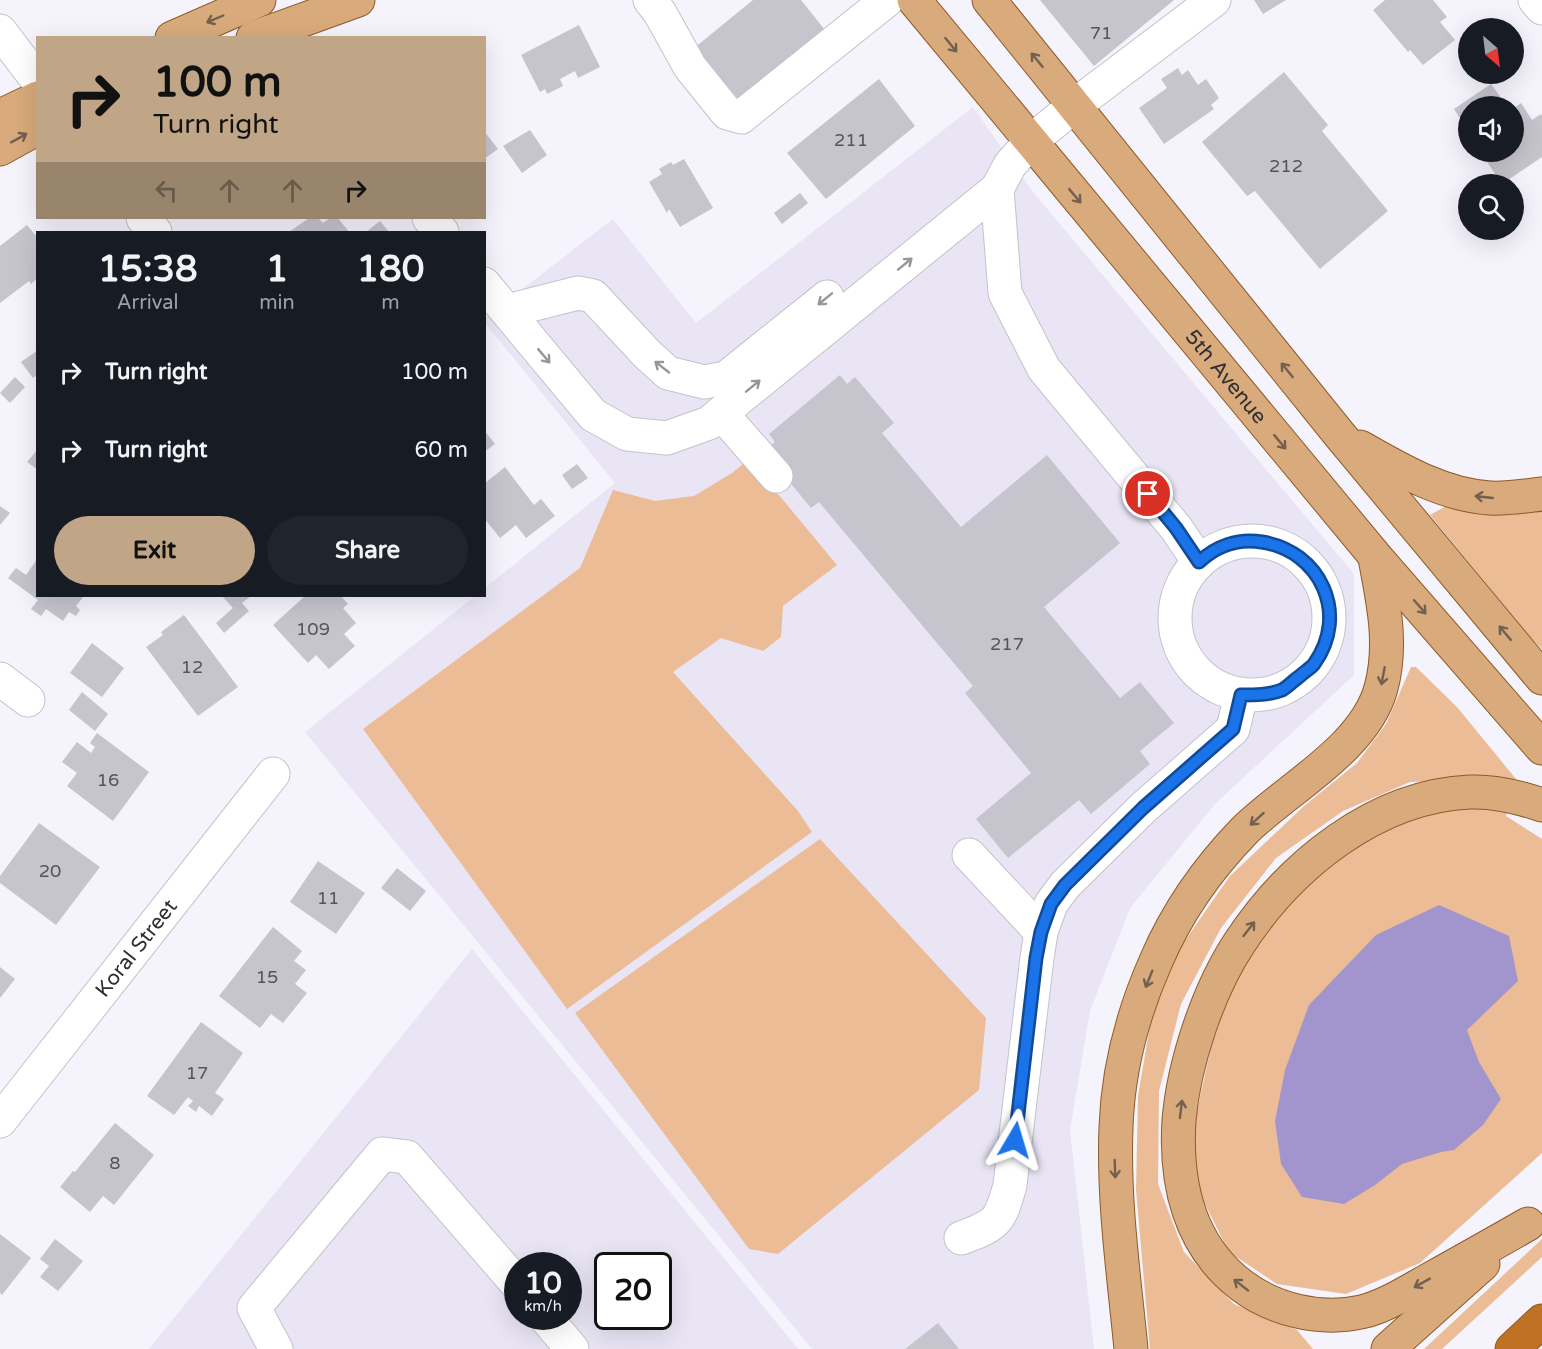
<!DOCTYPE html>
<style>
body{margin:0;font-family:"Varela Round",sans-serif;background:#20242c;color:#f1f3f6;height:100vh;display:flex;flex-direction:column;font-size:22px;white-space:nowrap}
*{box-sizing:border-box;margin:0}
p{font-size:20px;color:#9ea1a6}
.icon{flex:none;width:33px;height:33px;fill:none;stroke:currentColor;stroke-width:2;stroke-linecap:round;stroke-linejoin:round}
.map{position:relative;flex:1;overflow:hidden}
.drawer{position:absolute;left:36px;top:231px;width:450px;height:366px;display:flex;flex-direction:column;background:#171b24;border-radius:0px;box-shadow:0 6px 24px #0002}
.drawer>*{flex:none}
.banner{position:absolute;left:36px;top:36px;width:450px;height:183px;border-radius:0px;box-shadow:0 6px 24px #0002;background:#c0a687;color:#111;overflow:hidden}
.needle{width:39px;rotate:152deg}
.controls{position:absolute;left:1458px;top:18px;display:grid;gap:12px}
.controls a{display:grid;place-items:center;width:66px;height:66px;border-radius:50%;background:#171b24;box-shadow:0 6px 24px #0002;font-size:30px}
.speed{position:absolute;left:504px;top:1252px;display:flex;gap:12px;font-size:30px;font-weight:700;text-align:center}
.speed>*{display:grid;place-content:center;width:78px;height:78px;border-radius:50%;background:#171b24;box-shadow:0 6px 24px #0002;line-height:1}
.speed small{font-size:15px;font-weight:400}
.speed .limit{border:3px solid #111;border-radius:9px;background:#fff;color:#111}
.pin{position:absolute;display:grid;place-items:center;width:51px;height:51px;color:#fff;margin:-26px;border:3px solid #fff;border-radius:50%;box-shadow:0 2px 6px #0007}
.me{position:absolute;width:66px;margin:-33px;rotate:7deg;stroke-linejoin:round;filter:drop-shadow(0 0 4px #0008)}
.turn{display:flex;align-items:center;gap:21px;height:126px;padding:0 18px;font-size:27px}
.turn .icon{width:78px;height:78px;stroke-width:2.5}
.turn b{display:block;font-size:42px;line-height:51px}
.lanes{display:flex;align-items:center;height:57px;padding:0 18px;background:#0003;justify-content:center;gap:30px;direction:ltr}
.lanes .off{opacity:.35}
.eta{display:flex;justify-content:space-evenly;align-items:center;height:102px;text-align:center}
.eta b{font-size:36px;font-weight:700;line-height:42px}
.cta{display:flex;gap:12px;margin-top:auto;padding:12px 18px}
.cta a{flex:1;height:69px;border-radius:36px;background:#c0a687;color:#111;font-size:24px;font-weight:700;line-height:69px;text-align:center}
.cta a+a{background:#20242c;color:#f1f3f6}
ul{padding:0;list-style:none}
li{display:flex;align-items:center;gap:18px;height:78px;padding:0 18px}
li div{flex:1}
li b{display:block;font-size:22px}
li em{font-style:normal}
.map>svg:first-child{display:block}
</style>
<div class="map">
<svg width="1542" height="1349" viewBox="0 0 1542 1349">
<rect width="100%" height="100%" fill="#f5f3fc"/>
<!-- built -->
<path fill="#e9e5f5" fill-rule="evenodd" d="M973,107L1033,192L1354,574V675L1216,803L1130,908L1090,1011L1070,1130L1094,1349H812L305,732L475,596H484L485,588L615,483L485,323V318L613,219L696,323Z
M472,949L798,1349H149ZM518,1266H568V1317H518ZM608,1266H658V1317H608Z"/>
<!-- green -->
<path fill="#ebbc96" d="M749,459L837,565L783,606L781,637L763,651L721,638L673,672L798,811L812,832L567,1009L363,729L580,568L613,490L655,501L694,496L732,473Z
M1446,506L1511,515L1542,510V649L1531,638L1430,515Z
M1411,667H1416L1457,707L1516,779L1410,782L1343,811L1276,858L1221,928L1181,1004L1159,1091L1158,1184L1184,1252L1234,1304L1297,1330L1313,1349H1150L1136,1190L1138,1096L1152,1014L1179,949L1230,876L1304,806L1357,763L1386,724Z
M1437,802L1510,806L1506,816L1542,839V1153L1420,1263L1346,1294L1277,1284L1229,1252L1199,1192L1192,1134L1210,1052L1236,967L1285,897L1371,830Z
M820,839L986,1018L979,1090L778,1254L749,1249L575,1013Z
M1542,1239V1257L1442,1349H1424Z"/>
<!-- water -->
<path fill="#a295cd" d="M1439,905L1509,936L1518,981L1467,1030L1479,1062L1501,1099L1483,1125L1454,1150L1441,1152L1402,1164L1375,1185L1344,1204L1302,1197L1281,1164L1275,1121L1285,1070L1309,1005L1376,935Z"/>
<!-- building -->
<path fill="#c6c4cc" d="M753,0H801L825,30L737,103L693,49Z
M1040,0H1174L1094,66Z
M1254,0H1286L1263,14Z
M1385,0H1433L1447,17L1440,22L1455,40L1423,65L1410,50L1408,52L1373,10Z
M579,25L600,67L578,78L575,71L560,79L563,86L547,94L545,89L540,92L521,55Z
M1178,68L1182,75L1188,70L1198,85L1206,79L1219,98L1211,105L1214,109L1164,144L1139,108L1167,88L1161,79Z
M1284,72L1328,125L1322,131L1388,211L1320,269L1255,191L1247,196L1202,142Z
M879,79L915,126L826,199L787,153Z
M1491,84L1507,106H1468V136L1465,131L1467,129L1454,109Z
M1521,103L1532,120L1541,114L1542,116V157L1502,184L1481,153L1484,152H1514V108Z
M530,130L547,155L522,173L503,146Z
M484,131L498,149L484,159Z
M684,159L713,208L680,227L669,209L667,213L649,182L662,174L659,169L671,162L673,165Z
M800,193L808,203L782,224L774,213Z
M309,218H318L323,223L330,218H338L349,232H289Z
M380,221L389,232H366Z
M27,225L38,238V278L31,284L29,281L0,303V246Z
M38,350V374L33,378L21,362Z
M840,375L847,384L855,377L894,423L882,433L961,527L1047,455L1120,543L1044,607L1120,698L1140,682L1174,723L1140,751L1150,764L1091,814L1079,800L1008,858L976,819L1031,773L965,693L973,686L819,502L811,508L764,451L775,442L769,434Z
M15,377L25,387L10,403L0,393Z
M484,430L495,444L484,452Z
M38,449V470L27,462Z
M577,464L588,478L572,489L562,475Z
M505,467L534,505L541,499L555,516L526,538L516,525L500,538L484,518V484Z
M0,506L10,513L0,525Z
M38,558V596H84L76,606L80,610L76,616L69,612L63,621L46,609L41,616L31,609L38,600L8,578L16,568L26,575Z
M222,596H251L242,603L249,611L224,633L216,623L233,608Z
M305,596H341L348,604L343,608L356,623L344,634L355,646L329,669L316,655L308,663L273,625Z
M184,615L238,687L198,716L146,647L163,635L161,632Z
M92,643L124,668L102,697L70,673Z
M82,692L108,714L95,731L69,710Z
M97,733L149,772L113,821L67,786L77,773L62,762L77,742L91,753L95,747L90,743Z
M39,823L100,867L56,925L0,883V876Z
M318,861L365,893L336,934L290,902Z
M397,868L426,891L410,911L381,888Z
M273,927L302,951L294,961L306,970L295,984L307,993L283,1023L271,1014L260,1028L219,996Z
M0,967L15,979L0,998Z
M201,1022L243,1053L215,1093L224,1099L212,1116L199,1106L196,1112L188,1106L193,1101L188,1097L174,1115L147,1096Z
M115,1123L154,1155L114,1205L103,1196L90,1212L60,1187L73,1171L75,1172Z
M0,1234L31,1258L2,1295L0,1293Z
M55,1239L83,1261L58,1291L40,1277L49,1266L40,1259Z
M938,1323L959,1349H905Z"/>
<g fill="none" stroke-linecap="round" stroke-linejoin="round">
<defs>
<g id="minor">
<path d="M650,0L660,13L690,67L727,113L741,117L887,0"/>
<path d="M1535,0L1542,8"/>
<path d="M0,31L38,81"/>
<path d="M143,218L155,232"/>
<path d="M429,218L442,232"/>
<path d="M484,284L593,415L627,434L667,438L709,423L997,189"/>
<path d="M507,311L578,293L593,296L647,354L668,373L704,382L726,378L827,297"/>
<path d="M721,413L776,476"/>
<circle cx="1252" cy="618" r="77"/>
<path d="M1199,562L1176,528L1044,369L1005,293L997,189L1010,165L1030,142L1074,106L1214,0"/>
<path d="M0,679L28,700"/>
<path d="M969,855L1041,932"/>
<path id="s1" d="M0,1121L273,774"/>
<path d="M961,1238C997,1225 1000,1222 1010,1185L1037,958L1041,932L1051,904L1065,885L1143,808L1233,729L1241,695"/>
<path d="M545,1317L572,1349"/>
<path d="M276,1349L254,1308L382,1154L407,1157L518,1285"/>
</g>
<g id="major">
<path id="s2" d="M914,0L1375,556L1542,748"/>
<path d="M989,0L1339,434L1542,678"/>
<path d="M172,38L259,0"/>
<path d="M253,38L358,0"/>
<path d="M0,116L38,98"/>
<path d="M0,149L38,128"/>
<path d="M1360,447C1400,470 1443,495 1490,498C1507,499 1525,496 1542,494"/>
<path d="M1528,1224C1495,1243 1461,1262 1427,1281C1407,1292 1384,1307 1361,1312C1320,1321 1274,1310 1241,1285C1189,1245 1175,1183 1179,1120C1184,1063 1208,990 1240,942C1290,866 1375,796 1470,792C1495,791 1519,797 1542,805"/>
<path d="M1131,1349C1124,1276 1113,1201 1116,1127C1118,1070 1133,1013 1156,961C1177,912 1208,868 1245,830C1288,788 1365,748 1381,688C1393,644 1383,601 1375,558"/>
<path d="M1388,1349L1483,1264"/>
</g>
<path id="highway" d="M1512,1349L1542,1321"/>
</defs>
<!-- minor casing -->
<use href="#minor" stroke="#c4c2ca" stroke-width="35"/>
<!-- major casing -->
<use href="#major" stroke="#8d5b28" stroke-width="35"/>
<!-- highway casing -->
<use href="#highway" stroke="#8d5b28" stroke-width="35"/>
<!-- minor -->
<use href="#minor" stroke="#fff" stroke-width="33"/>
<!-- major -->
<use href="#major" stroke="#d9aa7b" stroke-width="33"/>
<!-- highway -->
<use href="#highway" stroke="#bf7223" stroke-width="33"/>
</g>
<!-- one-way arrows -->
<defs><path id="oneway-shaft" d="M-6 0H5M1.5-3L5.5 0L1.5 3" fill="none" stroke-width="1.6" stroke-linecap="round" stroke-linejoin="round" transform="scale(1.5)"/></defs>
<g stroke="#74604f">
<use href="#oneway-shaft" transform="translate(215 19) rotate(157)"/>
<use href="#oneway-shaft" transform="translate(951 45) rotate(51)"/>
<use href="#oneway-shaft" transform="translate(1037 60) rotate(-129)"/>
<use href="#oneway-shaft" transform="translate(19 138) rotate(-29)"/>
<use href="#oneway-shaft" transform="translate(1075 196) rotate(50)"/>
<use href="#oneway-shaft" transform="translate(1287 370) rotate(-129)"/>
<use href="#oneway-shaft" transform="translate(1280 442) rotate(50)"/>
<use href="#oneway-shaft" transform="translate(1484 497) rotate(-174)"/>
<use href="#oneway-shaft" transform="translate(1420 607) rotate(49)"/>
<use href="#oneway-shaft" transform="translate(1505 633) rotate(-130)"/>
<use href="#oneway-shaft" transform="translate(1383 676) rotate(101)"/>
<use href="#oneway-shaft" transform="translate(1257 819) rotate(138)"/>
<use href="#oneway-shaft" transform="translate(1249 929) rotate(-52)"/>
<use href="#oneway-shaft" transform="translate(1149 979) rotate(112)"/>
<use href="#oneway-shaft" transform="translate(1181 1109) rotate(-83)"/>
<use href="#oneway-shaft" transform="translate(1115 1169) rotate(88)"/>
<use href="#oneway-shaft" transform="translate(1422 1283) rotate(151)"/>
<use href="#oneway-shaft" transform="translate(1241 1285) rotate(-142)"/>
</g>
<g stroke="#989798">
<use href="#oneway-shaft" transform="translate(905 264) rotate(-39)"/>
<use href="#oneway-shaft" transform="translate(825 299) rotate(141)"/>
<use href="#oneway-shaft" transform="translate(544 356) rotate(50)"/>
<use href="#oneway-shaft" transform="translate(662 367) rotate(-142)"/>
<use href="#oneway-shaft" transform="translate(753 386) rotate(-39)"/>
</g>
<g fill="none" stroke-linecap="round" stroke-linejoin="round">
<defs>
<path id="route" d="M1015,1140L1036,958L1041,932L1051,904L1065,885L1143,808L1233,729L1241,695C1255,695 1269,695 1282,690C1288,687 1294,680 1300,676C1304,672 1311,668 1314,664C1350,614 1320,551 1262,542C1238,538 1216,546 1199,562L1176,528L1148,494"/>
</defs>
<!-- route casing -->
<use href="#route" stroke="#114b97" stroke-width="15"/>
<!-- route -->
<use href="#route" stroke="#1a73e8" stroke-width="10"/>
</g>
<g text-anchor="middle" stroke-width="4.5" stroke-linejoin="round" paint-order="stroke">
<!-- number labels -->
<g font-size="18" fill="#565458">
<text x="1101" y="39">71</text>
<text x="851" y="146">211</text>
<text x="1286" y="172">212</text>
<text x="313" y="635">109</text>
<text x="1007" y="650">217</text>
<text x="192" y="673">12</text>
<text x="108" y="786">16</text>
<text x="50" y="877">20</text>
<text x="328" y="904">11</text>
<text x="267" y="983">15</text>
<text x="197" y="1079">17</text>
<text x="115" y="1169">8</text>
</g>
<!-- street labels -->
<g font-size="21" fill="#302f32" stroke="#f5f3fc">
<text dy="7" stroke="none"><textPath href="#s2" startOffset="489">5th Avenue</textPath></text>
<text dy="7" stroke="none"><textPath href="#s1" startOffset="220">Koral Street</textPath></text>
</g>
</g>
</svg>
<div class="controls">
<a><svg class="needle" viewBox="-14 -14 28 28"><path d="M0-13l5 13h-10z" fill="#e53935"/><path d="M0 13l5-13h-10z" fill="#9ea1a6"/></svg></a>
<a><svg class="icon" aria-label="sound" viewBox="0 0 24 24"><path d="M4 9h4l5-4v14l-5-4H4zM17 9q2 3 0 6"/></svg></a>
<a><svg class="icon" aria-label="search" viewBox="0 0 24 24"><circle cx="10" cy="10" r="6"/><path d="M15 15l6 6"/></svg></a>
</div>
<div class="speed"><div>10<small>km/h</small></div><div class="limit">20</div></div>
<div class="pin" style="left:1148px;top:494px;background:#d93025"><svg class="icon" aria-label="arrive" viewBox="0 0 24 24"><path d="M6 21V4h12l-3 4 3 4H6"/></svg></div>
<svg class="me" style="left:1015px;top:1140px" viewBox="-20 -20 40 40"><path d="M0-17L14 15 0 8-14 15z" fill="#1a73e8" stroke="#fff" stroke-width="4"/></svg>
<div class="banner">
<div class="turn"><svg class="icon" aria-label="right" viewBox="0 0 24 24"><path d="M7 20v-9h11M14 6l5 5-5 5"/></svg><div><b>100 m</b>Turn right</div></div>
<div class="lanes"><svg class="icon off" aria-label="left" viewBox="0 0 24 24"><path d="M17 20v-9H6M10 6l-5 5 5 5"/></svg><svg class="icon off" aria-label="ahead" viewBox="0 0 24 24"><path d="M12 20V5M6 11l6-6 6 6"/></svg><svg class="icon off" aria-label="ahead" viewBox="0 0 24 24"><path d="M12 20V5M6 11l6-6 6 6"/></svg><svg class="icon" aria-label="right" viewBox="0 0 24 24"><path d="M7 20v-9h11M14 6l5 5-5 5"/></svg></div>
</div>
<section class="drawer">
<div class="eta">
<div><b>15:38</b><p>Arrival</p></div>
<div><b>1</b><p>min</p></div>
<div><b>180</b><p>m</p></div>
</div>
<ul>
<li><svg class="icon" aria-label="right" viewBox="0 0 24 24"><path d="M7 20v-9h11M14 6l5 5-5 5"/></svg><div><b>Turn right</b></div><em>100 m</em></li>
<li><svg class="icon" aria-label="right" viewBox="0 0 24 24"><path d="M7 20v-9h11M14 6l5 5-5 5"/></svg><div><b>Turn right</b></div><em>60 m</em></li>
</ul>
<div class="cta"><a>Exit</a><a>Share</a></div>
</section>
</div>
